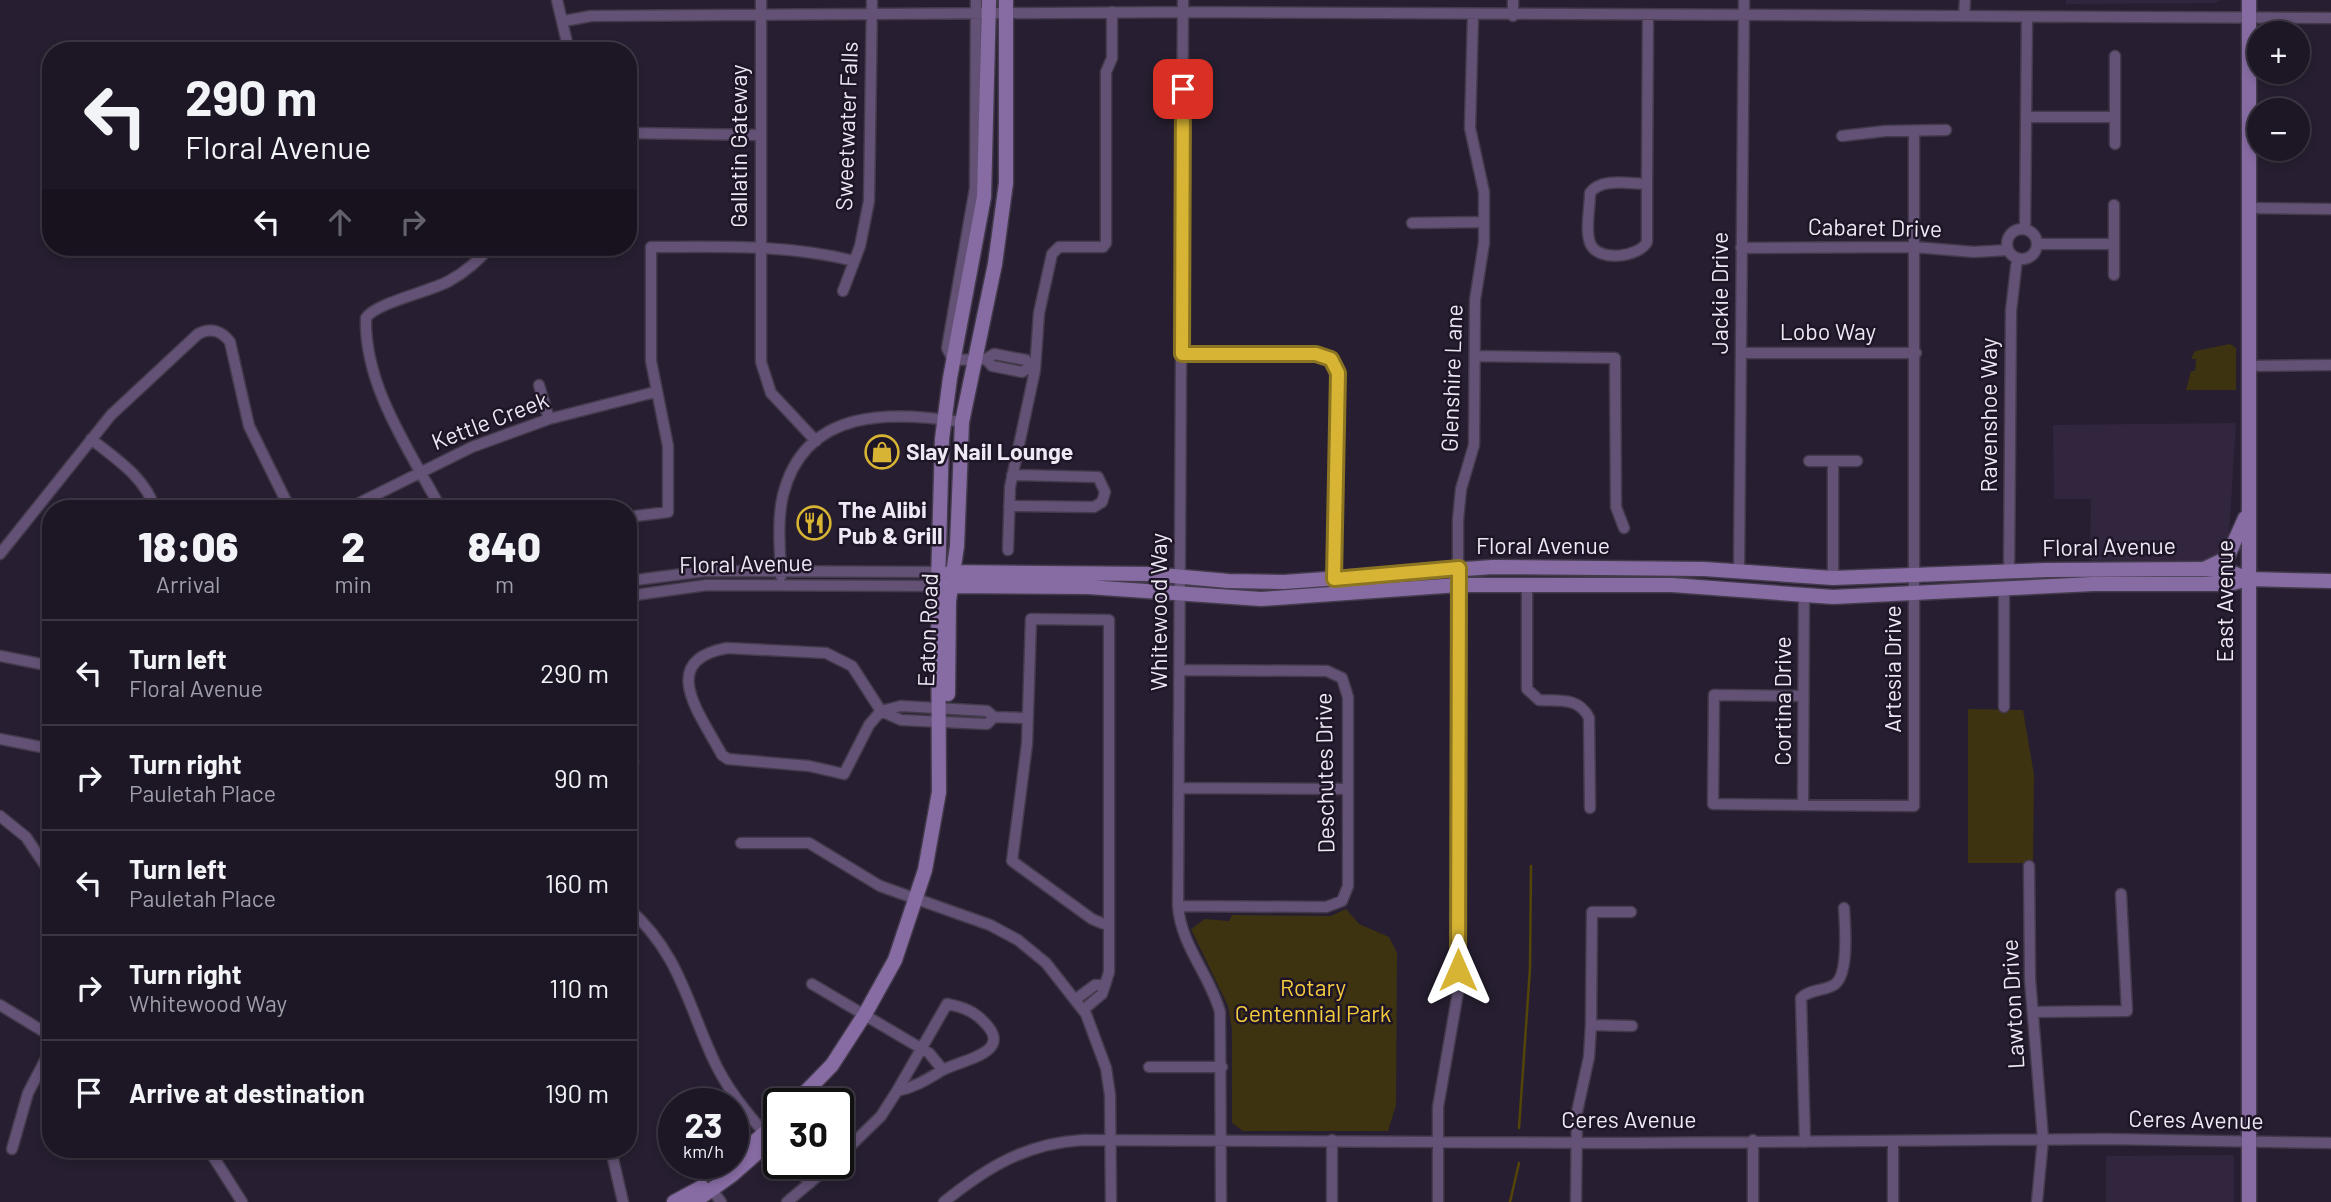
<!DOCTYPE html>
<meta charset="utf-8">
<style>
body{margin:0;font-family:Barlow,sans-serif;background:#25202d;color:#f1f3f6;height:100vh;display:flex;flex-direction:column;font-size:26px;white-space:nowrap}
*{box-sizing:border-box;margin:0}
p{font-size:23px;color:#a09fa7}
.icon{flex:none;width:38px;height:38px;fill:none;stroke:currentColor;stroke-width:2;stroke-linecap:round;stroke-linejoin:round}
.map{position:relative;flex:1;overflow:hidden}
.sheet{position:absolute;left:42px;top:500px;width:595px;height:658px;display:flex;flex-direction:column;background:#1d1725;border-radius:28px;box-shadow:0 4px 10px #0003,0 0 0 2px #3b3642}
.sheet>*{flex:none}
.hud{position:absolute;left:42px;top:42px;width:595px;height:214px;border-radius:28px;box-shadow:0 4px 10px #0003,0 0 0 2px #3b3642;background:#1d1725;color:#f1f3f6;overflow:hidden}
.controls{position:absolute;left:2247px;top:21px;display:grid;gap:14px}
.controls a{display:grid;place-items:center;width:63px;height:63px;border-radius:50%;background:#1d1725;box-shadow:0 4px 10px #0003,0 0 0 2px #3b3642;font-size:35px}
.speed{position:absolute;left:658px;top:1088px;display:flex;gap:14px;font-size:35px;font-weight:700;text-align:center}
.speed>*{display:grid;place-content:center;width:91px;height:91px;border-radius:50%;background:#1d1725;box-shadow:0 4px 10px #0003,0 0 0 2px #3b3642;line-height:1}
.speed small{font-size:18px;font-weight:400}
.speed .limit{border:4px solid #111;border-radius:10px;background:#fff;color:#111}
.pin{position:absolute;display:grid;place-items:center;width:60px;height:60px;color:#fff;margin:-30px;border-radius:14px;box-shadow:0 4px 10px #0006}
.me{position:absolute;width:77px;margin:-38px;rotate:0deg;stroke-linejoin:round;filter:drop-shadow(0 0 5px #0008)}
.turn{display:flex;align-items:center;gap:24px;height:147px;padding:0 28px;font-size:32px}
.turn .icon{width:91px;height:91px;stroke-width:2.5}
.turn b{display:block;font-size:49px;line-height:60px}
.lanes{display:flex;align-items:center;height:66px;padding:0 28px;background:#0003;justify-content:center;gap:35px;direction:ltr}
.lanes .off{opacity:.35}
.eta{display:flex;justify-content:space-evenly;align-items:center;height:119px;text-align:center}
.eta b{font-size:42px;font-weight:800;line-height:49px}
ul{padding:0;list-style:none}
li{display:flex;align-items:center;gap:21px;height:105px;padding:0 28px;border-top:2px solid #3b3642}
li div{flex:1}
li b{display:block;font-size:26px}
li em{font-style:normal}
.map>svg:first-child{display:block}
</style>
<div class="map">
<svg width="2331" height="1202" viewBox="0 0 2331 1202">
<rect width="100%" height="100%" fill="#271f31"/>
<!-- built -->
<path fill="#32263e" d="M2066,0H2220L2215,3L2066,4Z
M2236,423L2229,536L2226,550L2216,561H2090L2091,499H2054L2053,425Z
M2234,1155V1202H2106V1156Z"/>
<!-- green -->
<path fill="#3d3310" d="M2230,344L2236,348V390H2186L2191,371H2195L2196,359H2191L2195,351Z
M1968,709L2023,710L2034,775L2033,863H1968Z
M1346,909L1359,924L1389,937L1397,953L1396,1105L1388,1131H1243L1232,1123V1029L1228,1006L1191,929L1205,919L1229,921L1232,915L1331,916Z"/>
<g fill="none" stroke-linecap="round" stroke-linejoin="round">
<!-- stream -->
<path stroke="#544407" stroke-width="2.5" d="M1519,1128L1530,968L1531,866
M1510,1202L1519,1163"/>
<defs>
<path id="street" d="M557,0L569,51
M761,0V362L771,393L816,441
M976,0L975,188L947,348L953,360L986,359L994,354L1026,360L1029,368
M1183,0L1178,906C1181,946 1210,975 1220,1012L1221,1202
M1513,0V16
M1964,16L1965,0
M564,21L591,16L1183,12L2331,18
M2115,56V144
M2027,117H2114
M628,133L760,135
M1842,136L1885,131L1946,130
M1647,184V242C1639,257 1598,263 1590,243C1585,230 1590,208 1590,193C1601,177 1630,184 1647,184L1648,15
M2114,205V275
M2250,208L2331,209
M1412,223L1484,222
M2007 244a15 15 0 1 1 30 0a15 15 0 1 1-30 0Z
M2025,229L2027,17
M2037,244H2114
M1741,248L1914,247L1974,252L2008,250
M843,291L860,246L869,201L872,0
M1741,353H1916
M1182,354H1316L1331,359L1338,373L1334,579
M1475,356L1615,358L1616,507L1624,528
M986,359L992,366L1022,372L1029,368L1035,370L1039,313L1052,254L1059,247H1103L1106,243V72L1112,58V12
M2250,366L2331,365
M539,385L549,419
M91,439C116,459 145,477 155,509
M1809,461H1857
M1009,506L1094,507L1102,502L1105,492L1098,477L1012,475
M347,509L472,447L549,419L655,392
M441,509C410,451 364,386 366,318C375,303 429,292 449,281C466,272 478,260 491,247
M628,517L668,512V446L651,361V247C720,247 787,244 854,261
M1008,550L1010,487L1035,370
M0,554L111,415L198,334C211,327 222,331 230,342L249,426L290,509
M1739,571L1744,0
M2009,571L2011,311L2017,259
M781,576C780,550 777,520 783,495C805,407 892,411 962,422
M1833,578V461
M628,581L706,571L945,572
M1527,585V689L1539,700C1559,701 1579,697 1589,718L1590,808
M628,596L707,585L943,586
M727,648L826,653L852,666L881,711L869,725L844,774L809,766L728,759L722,755C701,715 656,661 727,648Z
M0,656L51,666
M1803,696L1714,695L1713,804L1914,806V131
M901,706L987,711L994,717L987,724L901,720L881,711Z
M2004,707V588
M994,717L1028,718
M0,739L51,749
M628,760L633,761
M1180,788L1347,789
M1803,805L1804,596
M0,816L26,837L51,874
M741,843H809L880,886L990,925L1018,940L1046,963L1086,1014L1106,1068L1110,1095L1111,1202
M2029,866L2030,979L2043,1139L2037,1202
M1178,906L1326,907L1342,901L1348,886V697L1342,678L1327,671L1180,670
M628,908C681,954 688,1008 717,1067C733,1098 755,1123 779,1149
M812,984L929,1053L943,1070
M1105,985L1109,972V620L1031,619L1027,744L1012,861L1092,919L1109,926
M1076,999L1095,985H1105L1102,994L1083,1010
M947,1004C963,1007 974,1011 985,1023C1015,1054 959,1060 941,1071C926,1080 915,1087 897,1091Z
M0,1005L51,1036
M2033,1012L2127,1011L2121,894
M1591,1025L1632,1026
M1149,1067H1222
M1332,1140V1202
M1753,1140V1202
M1805,1142L1801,998C1809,990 1821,991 1832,986C1850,979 1845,926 1844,908
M12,1149L28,1093L51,1049
M209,1150L242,1202
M611,1150L623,1202
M838,1158L881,1116L897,1091
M792,1164L810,1183
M712,1190L721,1202
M787,1202L832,1164
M944,1202C987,1167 1027,1143 1083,1140L1634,1143L2107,1139L2331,1143
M1438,1202V1107L1458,992V520L1461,489L1474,445L1475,300L1484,243V192L1470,128L1473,16
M1576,1202L1577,1112L1589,1057L1591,1025L1592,912H1631
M1893,1202V1142"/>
<path id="secondary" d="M2249,0V1202
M2206,568L2227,558L2245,518
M951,572L1151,574L1228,581L1284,582L1493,567L1704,569L1833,578L2046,570L2202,569L2228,571L2248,579L2331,581
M950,586L1088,587L1261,599L1459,585H1672L1833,597L2093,584H2229L2248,579
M948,694L949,601L957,546L962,422L995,264L1006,183V0
M794,1104L832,1065L865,1014L895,960L925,870L939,792L938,585L942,439L950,378L984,197L989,0
M733,1161L779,1120
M674,1202L702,1187
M694,1202L732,1175L779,1134"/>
</defs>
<!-- street casing -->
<use href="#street" stroke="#433b4c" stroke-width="13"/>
<!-- secondary casing -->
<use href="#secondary" stroke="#433b4c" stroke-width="17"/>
<!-- street -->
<use href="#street" stroke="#635275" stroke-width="10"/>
<!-- secondary -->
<use href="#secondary" stroke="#876ca3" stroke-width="14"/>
</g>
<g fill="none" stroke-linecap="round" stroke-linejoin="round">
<defs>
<path id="route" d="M1183,89L1182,354H1316L1331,359L1338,373L1334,579L1459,568L1458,970"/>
</defs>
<!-- route casing -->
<use href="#route" stroke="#8c7522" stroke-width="18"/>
<!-- route -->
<use href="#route" stroke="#d7b434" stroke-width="12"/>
</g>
<!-- icons -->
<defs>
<symbol id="shop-ring" viewBox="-11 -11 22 22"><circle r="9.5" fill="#1e1527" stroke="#d7b434" stroke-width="1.5"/><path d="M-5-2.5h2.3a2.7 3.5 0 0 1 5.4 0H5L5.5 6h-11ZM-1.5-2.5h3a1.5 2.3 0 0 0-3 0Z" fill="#d7b434"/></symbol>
<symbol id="restaurant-ring" viewBox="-11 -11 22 22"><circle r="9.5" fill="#1e1527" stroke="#d7b434" stroke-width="1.5"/><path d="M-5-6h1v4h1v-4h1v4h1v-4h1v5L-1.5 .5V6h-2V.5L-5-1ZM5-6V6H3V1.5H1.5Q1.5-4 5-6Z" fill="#d7b434"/></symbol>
</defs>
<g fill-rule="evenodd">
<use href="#shop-ring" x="863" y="433" width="38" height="38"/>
<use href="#restaurant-ring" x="795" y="504" width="38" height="38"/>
</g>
<g text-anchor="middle" stroke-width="5" stroke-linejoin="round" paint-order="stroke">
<!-- street labels -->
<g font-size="23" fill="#ede8f4" stroke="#1e1527">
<text transform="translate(847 126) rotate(-88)" y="8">Sweetwater Falls</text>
<text transform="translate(739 146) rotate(-90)" y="8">Gallatin Gateway</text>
<text transform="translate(1875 228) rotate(1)" y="8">Cabaret Drive</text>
<text transform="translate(1720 293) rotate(-90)" y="8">Jackie Drive</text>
<text x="1828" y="340">Lobo Way</text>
<text transform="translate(1452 378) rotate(-88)" y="8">Glenshire Lane</text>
<text transform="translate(1989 415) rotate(-90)" y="8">Ravenshoe Way</text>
<text transform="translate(490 421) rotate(-21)" y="8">Kettle Creek</text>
<text x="1543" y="554">Floral Avenue</text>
<text transform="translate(2109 547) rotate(-1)" y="8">Floral Avenue</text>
<text transform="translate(746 564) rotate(-1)" y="8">Floral Avenue</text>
<text transform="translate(2225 601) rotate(-90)" y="8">East Avenue</text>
<text transform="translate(1159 612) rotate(-90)" y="8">Whitewood Way</text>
<text transform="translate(928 630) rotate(-88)" y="8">Eaton Road</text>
<text transform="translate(1893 669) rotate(-90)" y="8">Artesia Drive</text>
<text transform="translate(1783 701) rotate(-90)" y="8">Cortina Drive</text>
<text transform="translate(1325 773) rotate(-91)" y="8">Deschutes Drive</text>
<text transform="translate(2013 1004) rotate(-93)" y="8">Lawton Drive</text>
<text x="1629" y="1128">Ceres Avenue</text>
<text transform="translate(2196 1120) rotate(1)" y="8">Ceres Avenue</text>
</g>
<!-- poi labels -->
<g font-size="23" font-weight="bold" fill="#ede8f4" stroke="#1e1527" text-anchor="start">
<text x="906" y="460">Slay Nail Lounge</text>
<text x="838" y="518">The Alibi<tspan x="838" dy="26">Pub &amp; Grill</tspan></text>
</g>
<!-- park labels -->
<g font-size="23" fill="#f4cd3e" stroke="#1e1527">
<text x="1313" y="996">Rotary<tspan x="1313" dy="26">Centennial Park</tspan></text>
</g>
</g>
</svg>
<div class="controls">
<a>+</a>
<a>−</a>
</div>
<div class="speed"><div>23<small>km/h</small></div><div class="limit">30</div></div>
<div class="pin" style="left:1183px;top:89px;background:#d93025"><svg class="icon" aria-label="arrive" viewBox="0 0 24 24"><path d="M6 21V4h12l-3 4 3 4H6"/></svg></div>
<svg class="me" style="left:1458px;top:970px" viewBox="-20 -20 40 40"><path d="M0-17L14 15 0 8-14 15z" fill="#d7b434" stroke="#fff" stroke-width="4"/></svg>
<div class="hud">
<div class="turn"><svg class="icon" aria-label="left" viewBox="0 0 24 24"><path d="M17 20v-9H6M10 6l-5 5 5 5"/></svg><div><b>290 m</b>Floral Avenue</div></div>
<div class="lanes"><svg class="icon" aria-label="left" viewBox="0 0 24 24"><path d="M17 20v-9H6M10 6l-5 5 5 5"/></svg><svg class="icon off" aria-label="ahead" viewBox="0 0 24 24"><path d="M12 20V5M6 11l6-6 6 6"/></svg><svg class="icon off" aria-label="right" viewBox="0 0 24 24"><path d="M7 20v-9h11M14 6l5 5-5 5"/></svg></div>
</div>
<section class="sheet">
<div class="eta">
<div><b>18:06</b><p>Arrival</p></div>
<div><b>2</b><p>min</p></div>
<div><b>840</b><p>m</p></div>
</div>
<ul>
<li><svg class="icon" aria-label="left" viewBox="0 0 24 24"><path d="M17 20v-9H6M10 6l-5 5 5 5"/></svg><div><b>Turn left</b><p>Floral Avenue</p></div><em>290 m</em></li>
<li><svg class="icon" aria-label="right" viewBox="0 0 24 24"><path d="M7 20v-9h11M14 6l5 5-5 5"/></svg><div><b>Turn right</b><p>Pauletah Place</p></div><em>90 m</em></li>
<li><svg class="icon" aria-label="left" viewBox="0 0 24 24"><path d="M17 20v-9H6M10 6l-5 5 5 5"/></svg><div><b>Turn left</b><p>Pauletah Place</p></div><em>160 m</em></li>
<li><svg class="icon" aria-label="right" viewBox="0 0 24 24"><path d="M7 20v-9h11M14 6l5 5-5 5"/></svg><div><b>Turn right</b><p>Whitewood Way</p></div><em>110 m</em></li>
<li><svg class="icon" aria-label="arrive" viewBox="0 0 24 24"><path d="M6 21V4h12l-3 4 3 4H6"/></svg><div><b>Arrive at destination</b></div><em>190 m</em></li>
</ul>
</section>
</div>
